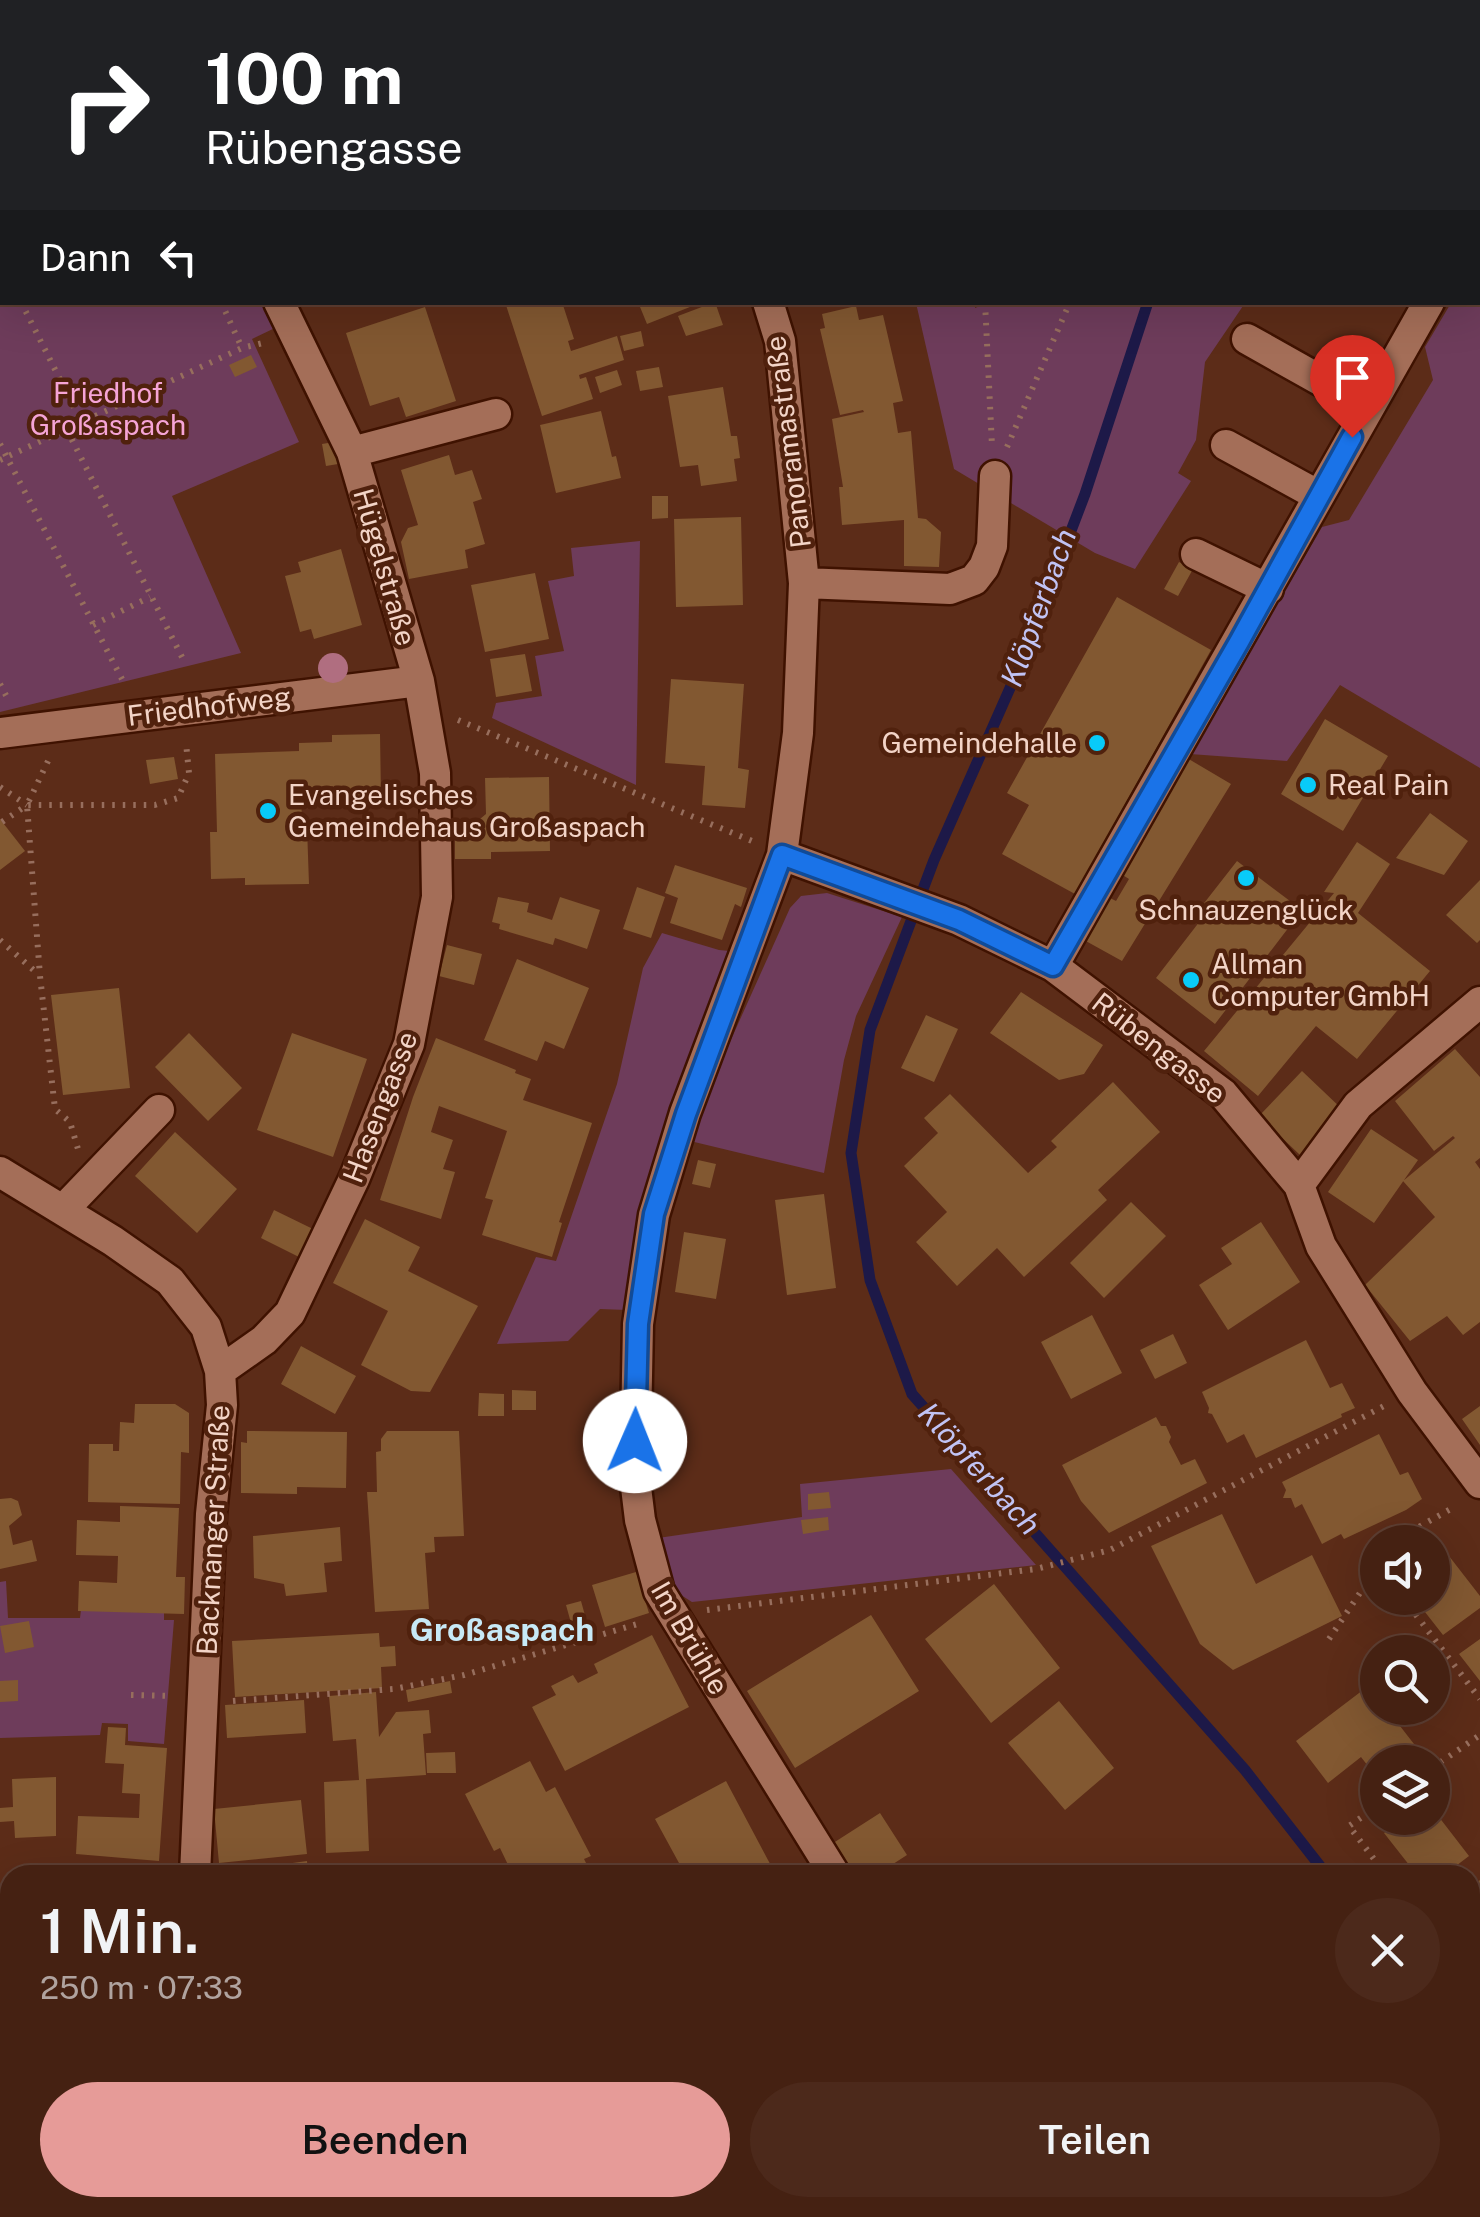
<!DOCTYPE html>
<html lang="de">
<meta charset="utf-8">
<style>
body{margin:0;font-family:"Public Sans",sans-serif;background:#4c291b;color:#f1f3f6;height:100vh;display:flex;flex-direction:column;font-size:38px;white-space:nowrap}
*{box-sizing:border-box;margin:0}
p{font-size:32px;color:#b0a39f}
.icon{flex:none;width:55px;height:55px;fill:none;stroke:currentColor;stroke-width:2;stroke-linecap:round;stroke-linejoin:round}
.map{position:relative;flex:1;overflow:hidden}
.drawer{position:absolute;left:0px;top:1865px;width:1480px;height:352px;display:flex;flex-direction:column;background:#452112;border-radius:30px 30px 0 0;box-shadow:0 10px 40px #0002,0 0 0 2px #5d3e32}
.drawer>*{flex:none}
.top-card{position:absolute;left:0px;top:0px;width:1480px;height:305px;box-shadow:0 10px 40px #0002,0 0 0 2px #5d3e32;background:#202124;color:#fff;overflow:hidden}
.buttons{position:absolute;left:1360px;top:1525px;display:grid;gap:20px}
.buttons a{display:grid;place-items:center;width:90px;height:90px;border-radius:50%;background:#452112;box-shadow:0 10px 40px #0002,0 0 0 2px #5d3e32;font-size:50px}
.pin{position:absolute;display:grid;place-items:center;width:85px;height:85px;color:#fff;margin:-102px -42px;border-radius:50% 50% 50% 0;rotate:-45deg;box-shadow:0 0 10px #0007}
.pin .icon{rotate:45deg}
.me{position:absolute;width:110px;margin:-55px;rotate:1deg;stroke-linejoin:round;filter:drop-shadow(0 0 8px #0008)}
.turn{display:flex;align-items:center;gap:35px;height:210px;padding:0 40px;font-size:45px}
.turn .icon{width:130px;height:130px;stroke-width:2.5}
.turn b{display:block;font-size:70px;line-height:85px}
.then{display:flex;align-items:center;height:95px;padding:0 40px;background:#0003;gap:20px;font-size:38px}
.round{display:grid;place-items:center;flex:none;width:105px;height:105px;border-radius:52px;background:#4c291b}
.headline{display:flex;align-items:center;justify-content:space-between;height:170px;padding:0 40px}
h1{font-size:60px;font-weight:600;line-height:75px}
.primary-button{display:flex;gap:20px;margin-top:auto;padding:20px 40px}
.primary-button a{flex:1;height:115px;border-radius:60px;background:#e69b98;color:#111;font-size:40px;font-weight:600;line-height:115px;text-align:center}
.primary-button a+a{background:#4c291b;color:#f1f3f6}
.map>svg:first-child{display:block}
</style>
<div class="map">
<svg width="1480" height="2217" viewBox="0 0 1480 2217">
<rect width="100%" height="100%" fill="#5c2c18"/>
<!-- green -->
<path fill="#6e3c5b" d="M0,0L125,2H2V302L266,303L277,327L252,339L299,442L172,496L241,653L0,712Z
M1063,0H1480V152L1478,2H1063Z
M1480,253V768L1340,685L1287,761L1190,754L1322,527L1349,520L1433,380L1425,347L1451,303L1478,302Z
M990,302L1245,303L1205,362L1196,440L1178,473L1191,481L1135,569L1095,553L954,469L916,303H975V308Z
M640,541L636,785L492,718L496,703L542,696L535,656L564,651L548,581L574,576L571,548Z
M827,893L902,917L856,1016L844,1060L824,1173L686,1140L790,908L801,896Z
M662,933L719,950L740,952L651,1166L635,1238L627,1310L600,1309L568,1341L497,1344L536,1257L556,1261L617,1084L643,968Z
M951,1469L1036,1565L692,1602L670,1588L658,1538L802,1517L800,1484Z
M6,1581L8,1618H80L81,1610L164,1613V1620H174L164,1744L128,1741V1724L102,1723L100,1735L0,1738V1582Z"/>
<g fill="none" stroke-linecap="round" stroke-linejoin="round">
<!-- stream -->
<path stroke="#1d1948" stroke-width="11" d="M1221,2V0
M1148,302L1085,494L1018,670L934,860L870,1030L851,1153L870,1280L912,1394L1245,1770L1327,1875
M1470,2060L1480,2072"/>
</g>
<!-- building -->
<path fill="#825831" d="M505,302H562L574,339L568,341L571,351L617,336L624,360L579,375L580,379L586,377L593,399L542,416Z
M638,302H700V303L647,324Z
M715,302L723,325L686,336L678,316Z
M856,306L859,320L883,315L903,401L893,403L898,433L911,431L918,518L926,519L941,532L939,567L904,566V520L842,525L839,487H843L832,419L864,412L863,410L840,415L820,329L825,328L822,314Z
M425,307L456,401L406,417L399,397L370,406L346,333Z
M641,331L644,346L624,351L620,336Z
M251,355L257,367L235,377L229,365Z
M659,367L663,387L640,391L636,371Z
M617,370L622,385L600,393L595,377Z
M723,387L731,436H737L740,458L734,459L737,481L701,486L698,465L680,467L668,396Z
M601,411L612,457L616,456L621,478L556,493L540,425Z
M334,442L338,464L326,466L322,444Z
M449,455L455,475L472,470L482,499L473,502L485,544L465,550L468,568L409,579L401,542L408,528L418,525L401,470Z
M652,496H668V518L652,519Z
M741,517L743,605L676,607L674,519Z
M341,549L362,625L314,639L311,629L300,632L285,576L301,572L298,562Z
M1179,562L1193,569L1178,596L1164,589Z
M535,573L549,639L485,652L471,585Z
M1117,597L1211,650L1075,894L1002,854L1029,805L1007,793Z
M525,654L532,691L496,697L490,659Z
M671,679L744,684L738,768L749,770L745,808L702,805L705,766L665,763Z
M1325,719L1388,756L1343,831L1281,794Z
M380,734L381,797L334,798L333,786L301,788L302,827H307L309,884L245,885V878L211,879L210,832H217L215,754L299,751V743L332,742V735Z
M174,757L178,779L150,784L146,760Z
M1187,758L1231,784L1122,961L1084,940L1108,897L1116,901L1129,879L1121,874Z
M549,777L550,851L491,852V859H455V820L480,819L486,814L485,778Z
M1430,813L1468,841L1444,875L1396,858Z
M0,819L25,851L0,870Z
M1357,842L1390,864L1358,913L1430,971L1357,1059L1316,1026L1258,1096L1204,1051L1334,893L1324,892Z
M1237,861L1302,910L1215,1024L1156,978L1200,921L1194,916Z
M675,865L747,888L741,907L735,904L722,940L670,923L678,898L665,893Z
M1480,880V940L1477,943L1446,915Z
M637,887L665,897L651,938L623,929Z
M498,897L529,903L527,912L552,920L560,897L600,910L587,949L555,938L553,945L499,929L500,924L492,922Z
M447,945L482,954L474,985L439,976Z
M517,959L589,988L564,1049L545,1041L537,1061L484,1040Z
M119,988L130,1088L63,1095L51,995Z
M1021,992L1103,1045L1084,1074L1059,1080L990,1033Z
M926,1015L958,1029L934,1082L901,1068Z
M189,1033L242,1088L208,1121L155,1067Z
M292,1033L367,1059L333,1157L257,1130Z
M436,1038L516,1070L515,1073L531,1079L523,1100L592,1123L559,1222L562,1223L552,1257L482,1235L493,1200L485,1198L507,1131L439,1106L431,1132L453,1140L443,1169L455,1172L441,1219L380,1200L413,1097Z
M1455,1049L1480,1077V1158L1475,1162L1480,1169V1322L1463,1335L1447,1316L1410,1341L1365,1285L1435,1217L1403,1181L1455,1138L1453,1136L1434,1151L1395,1101Z
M1302,1071L1343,1110L1300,1155L1259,1116Z
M1113,1082L1160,1132L1098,1190L1107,1200L1024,1277L997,1248L957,1286L916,1242L947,1212L904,1166L938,1133L924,1118L950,1094L1028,1173L1057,1147L1051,1141Z
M1371,1129L1418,1160L1374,1223L1328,1192Z
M175,1132L237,1189L197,1233L135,1176Z
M698,1160L716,1164L710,1188L692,1184Z
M824,1194L836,1288L787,1295L775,1200Z
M1131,1202L1166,1236L1104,1298L1070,1263Z
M274,1210L313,1229L299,1257L261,1238Z
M365,1219L420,1247L408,1271L478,1306L430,1392L411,1391L361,1365L388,1311L333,1283Z
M1261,1222L1300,1282L1228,1330L1199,1285L1232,1264L1221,1248Z
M684,1232L726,1239L716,1299L675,1292Z
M1092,1315L1122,1373L1071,1399L1041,1342Z
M1173,1334L1187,1363L1155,1379L1140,1350Z
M1306,1340L1330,1388L1342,1383L1355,1408L1341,1414L1342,1417L1256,1458L1244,1434L1227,1443L1212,1414L1208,1413L1209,1408L1202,1392Z
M301,1346L356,1376L335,1414L281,1384Z
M512,1390L536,1391V1410H512Z
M479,1393L504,1394V1416H478Z
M135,1404H175L189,1413V1453L181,1452L180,1504L88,1502L89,1444H113V1451H119L120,1422L134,1423Z
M1480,1406V1445L1462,1419Z
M1156,1417L1161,1426H1166L1171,1437L1169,1442L1181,1465L1195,1459L1207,1483L1109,1533L1081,1501L1062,1465Z
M247,1431L347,1432L346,1488L297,1487V1494L241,1493V1442L247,1443Z
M387,1431H459L464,1536L434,1537L435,1552L425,1553L429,1609L375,1612L367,1492H377L376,1452L381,1451V1439Z
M1379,1434L1400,1475L1408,1472L1422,1499L1406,1510L1344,1539L1341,1534L1322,1544L1302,1504L1295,1508L1291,1498H1283L1286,1490L1282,1482Z
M829,1492L831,1508L808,1510V1494Z
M11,1498L18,1501L22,1515L9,1526L13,1545L32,1540L37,1561L0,1569V1499Z
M120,1506L179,1508L176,1577H185L184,1614L78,1611L79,1581L117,1583L118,1556L76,1555L77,1520L120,1522Z
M1222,1514L1256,1584L1312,1555L1342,1616L1233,1670L1200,1644L1151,1546Z
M828,1517L829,1530L803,1534L801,1520Z
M340,1527L342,1561L324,1563L327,1592L286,1596L284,1584L254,1578L253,1536Z
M1442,1547L1480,1596V1608L1443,1635L1414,1598H1432V1554Z
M636,1572L649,1613L605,1627L592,1585Z
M994,1584L1060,1668L991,1723L925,1639Z
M581,1601L586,1619L571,1623L566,1605Z
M871,1615L919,1691L795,1768L747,1691Z
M29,1621L34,1647L5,1653L0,1626Z
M379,1633L380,1647L395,1646L396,1666L381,1667L382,1688L235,1697L232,1641Z
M652,1635L689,1707L565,1771L532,1707L556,1695L551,1686L573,1675L578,1683L598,1673L594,1664Z
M1480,1639V1681L1459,1654Z
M18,1680V1701L0,1702V1681Z
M450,1681L452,1693L408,1702L406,1690Z
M1363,1690L1375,1693L1378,1708H1386L1421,1753L1409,1762H1378V1779L1361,1757L1328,1783L1296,1741Z
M376,1692L379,1737L396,1712L429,1710L431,1733L423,1734L426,1775L366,1779L369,1851L326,1853L324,1782L359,1780L356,1739L333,1741L329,1696Z
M304,1700L306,1733L227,1738L225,1705Z
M1059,1701L1114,1768L1065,1810L1008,1743Z
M108,1727L126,1728L125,1745L167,1748L159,1861L76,1854L78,1816L139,1818L140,1794L122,1793L124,1764L105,1763Z
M455,1752L456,1773H427L426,1753Z
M530,1761L546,1792L555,1787L591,1856L584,1859L592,1875H507L505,1872L510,1869L500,1848L494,1851L465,1794Z
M56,1777V1836L15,1838L14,1821L0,1822V1808L13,1807L12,1779Z
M726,1781L776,1875H693L691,1871L685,1874L655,1819Z
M301,1800L307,1854L219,1863L214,1809Z
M1432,1808L1469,1856L1444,1875H1417L1384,1833L1404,1818H1432Z
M880,1813L907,1855L876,1875H845L827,1847Z
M307,1861L308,1875H265L264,1867Z
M1480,1880V1959L1470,1946V1888Z
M0,1999L10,2000V2050L0,2049Z
M149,2208L150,2217H87V2209Z
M213,2208H284L285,2217H213Z
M474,2208H575L578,2217H464L475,2212Z
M608,2208H786L791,2217H612Z
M957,2208H980L985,2217H941Z
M1020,2208H1114L1119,2217H1025Z
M1149,2208H1257L1263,2217H1155Z"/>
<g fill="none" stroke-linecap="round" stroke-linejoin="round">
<defs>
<path id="minor" d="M1478,229L1480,226
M768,302L780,341L804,583L798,733L782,855L685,1113L654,1215L638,1324L635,1479L640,1520L659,1591L835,1875
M1247,339L1368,407
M1226,445L1319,496
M352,452L496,414
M1196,554L1268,589
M804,583L950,589L974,580L984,567L992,546L995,476
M0,733L419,681
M782,855L959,920L1053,966L1223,1094L1299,1185L1321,1246L1412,1392L1480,1483
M1053,966L1429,302
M0,1172L113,1241L170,1281L206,1327L220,1371L222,1405L211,1514L195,1875
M1299,1185L1358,1105L1480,1002
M63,1210L159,1110
M220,1371L264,1340L290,1313L354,1179L409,1044L437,897L435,773L419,681L352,452L279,302
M0,2082L10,2083
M1470,2194L1480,2187
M182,2208V2217
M833,2208L839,2217
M1299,2208L1305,2217
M1435,2217L1449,2208"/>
</defs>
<!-- minor casing -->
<use href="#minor" stroke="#3f1200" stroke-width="35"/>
<!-- path -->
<path stroke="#976e5d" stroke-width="6" stroke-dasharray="2.5 8" stroke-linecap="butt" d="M55,0L56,2
M131,0L132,2
M1054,2L1055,0
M1186,2V0
M0,114L2,113
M0,202L2,201
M0,261L2,266
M21,302L82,423
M221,302L242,348
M985,302L992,446
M67,430L183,659
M0,444L124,683
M1007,447L1070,302
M0,460L242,348L263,343
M93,625L150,597
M0,684L9,701
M458,720L752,841
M48,761L27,805L40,976L55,1109L70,1122L78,1149
M0,787L27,805
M2,822L27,805H155L178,798L189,773L186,743
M0,940L39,975
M1392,1542L1456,1506
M1403,1598L1480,1699
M707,1610L1036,1569L1110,1550L1384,1406
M1329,1639L1378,1566
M131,1695L172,1696
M233,1701L394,1689L464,1675L641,1623
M1432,1768L1480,1735
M1378,1806L1349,1826L1386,1875
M1470,2003L1480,2015
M588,2208L592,2217"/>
<!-- minor -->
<use href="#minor" stroke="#a46e58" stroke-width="30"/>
</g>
<!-- trees -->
<circle fill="#b06e80" cx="333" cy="668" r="15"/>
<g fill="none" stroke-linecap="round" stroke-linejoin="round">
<defs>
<path id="route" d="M635,1441L638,1324L654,1214L686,1114L782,855L959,920L1053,966L1239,642L1352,437"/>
</defs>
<!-- route casing -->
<use href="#route" stroke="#114b97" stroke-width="25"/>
<!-- route -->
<use href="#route" stroke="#1a73e8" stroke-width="18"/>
</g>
<!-- markers -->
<g fill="#08cbf9" stroke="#50210d" stroke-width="4">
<circle cx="1097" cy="743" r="10"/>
<circle cx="1308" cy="785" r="10"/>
<circle cx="268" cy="811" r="10"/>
<circle cx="1246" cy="878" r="10"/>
<circle cx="1191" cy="980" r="10"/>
</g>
<g text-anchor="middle" stroke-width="9" stroke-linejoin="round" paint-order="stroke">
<!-- park labels -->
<g font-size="28" fill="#f5a4d6" stroke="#50210d">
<text x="108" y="403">Friedhof<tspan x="108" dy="32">Großaspach</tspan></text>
</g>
<!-- street labels -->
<g font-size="28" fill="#f3d4c7" stroke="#50210d">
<text transform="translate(788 442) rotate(-97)" y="10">Panoramastraße</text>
<text transform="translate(385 567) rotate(74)" y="10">Hügelstraße</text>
<text transform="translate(209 706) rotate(-7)" y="10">Friedhofweg</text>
<text transform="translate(1159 1048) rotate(38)" y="10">Rübengasse</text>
<text transform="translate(380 1107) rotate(-69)" y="10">Hasengasse</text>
<text transform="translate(213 1530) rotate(-87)" y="10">Backnanger Straße</text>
<text transform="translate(690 1638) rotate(60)" y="10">Im Brühle</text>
</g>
<!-- poi labels -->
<g font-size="28" fill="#f3d4c7" stroke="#50210d" text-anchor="start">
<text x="1077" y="753" text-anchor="end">Gemeindehalle</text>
<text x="1328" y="795">Real Pain</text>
<text x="288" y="805">Evangelisches<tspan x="288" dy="32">Gemeindehaus Großaspach</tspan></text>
<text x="1246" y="920" text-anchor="middle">Schnauzenglück</text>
<text x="1211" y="974">Allman<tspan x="1211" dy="32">Computer GmbH</tspan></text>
</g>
<!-- water labels -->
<g font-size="30" font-style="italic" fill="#c1c3f4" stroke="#50210d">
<text transform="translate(1039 608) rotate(-70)" y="10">Klöpferbach</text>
<text transform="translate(979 1469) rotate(48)" y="10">Klöpferbach</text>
</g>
<!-- quarter labels -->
<g font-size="32" font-weight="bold" fill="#c7e9f6" stroke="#50210d">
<text x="502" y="1641">Großaspach</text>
</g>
</g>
</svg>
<div class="buttons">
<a><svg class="icon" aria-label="sound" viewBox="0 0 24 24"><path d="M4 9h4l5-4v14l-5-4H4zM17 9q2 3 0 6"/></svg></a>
<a><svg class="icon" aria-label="search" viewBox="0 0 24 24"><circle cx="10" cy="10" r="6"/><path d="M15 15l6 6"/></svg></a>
<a><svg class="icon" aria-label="layers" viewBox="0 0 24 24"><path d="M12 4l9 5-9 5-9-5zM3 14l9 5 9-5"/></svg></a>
</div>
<div class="pin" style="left:1352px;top:437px;background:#d93025"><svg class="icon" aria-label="arrive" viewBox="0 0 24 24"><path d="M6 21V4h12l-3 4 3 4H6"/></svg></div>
<svg class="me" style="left:635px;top:1441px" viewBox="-20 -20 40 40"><circle r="19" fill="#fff"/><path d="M0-13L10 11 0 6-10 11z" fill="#1a73e8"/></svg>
<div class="top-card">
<div class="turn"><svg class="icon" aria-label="right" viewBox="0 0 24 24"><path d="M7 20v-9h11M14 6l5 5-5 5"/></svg><div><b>100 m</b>Rübengasse</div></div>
<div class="then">Dann<svg class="icon" aria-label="left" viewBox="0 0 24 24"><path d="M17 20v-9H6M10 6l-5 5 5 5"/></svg></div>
</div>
<section class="drawer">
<div class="headline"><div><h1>1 Min.</h1><p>250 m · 07:33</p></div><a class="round"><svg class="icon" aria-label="close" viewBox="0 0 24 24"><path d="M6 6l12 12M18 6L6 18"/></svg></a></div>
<div class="primary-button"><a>Beenden</a><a>Teilen</a></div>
</section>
</div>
